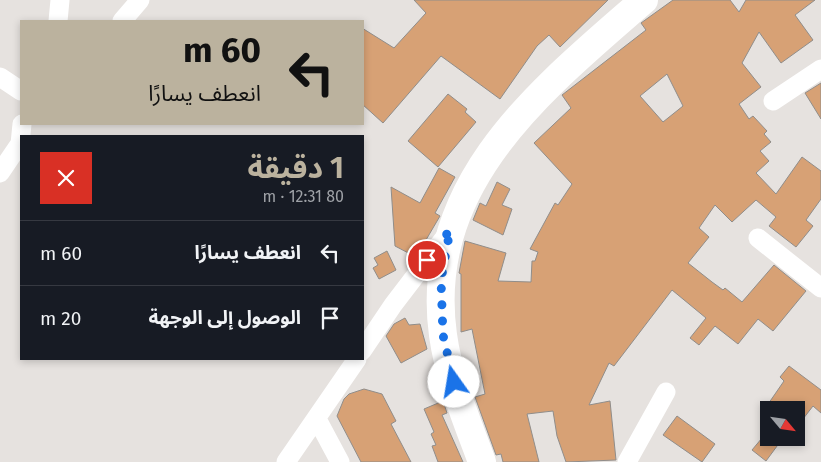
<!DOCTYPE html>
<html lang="ar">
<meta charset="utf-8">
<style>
body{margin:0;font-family:"Fira Sans","Noto Sans Arabic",sans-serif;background:#20242c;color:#f1f3f6;direction:rtl;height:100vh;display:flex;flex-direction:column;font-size:19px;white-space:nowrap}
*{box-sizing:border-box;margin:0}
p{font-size:16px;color:#9ea1a6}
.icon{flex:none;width:28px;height:28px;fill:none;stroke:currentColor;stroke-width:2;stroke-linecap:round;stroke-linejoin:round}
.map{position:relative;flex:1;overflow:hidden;direction:ltr}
.sheet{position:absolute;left:20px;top:135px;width:344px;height:225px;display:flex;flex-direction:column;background:#171b24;border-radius:0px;box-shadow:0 2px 8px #0003;direction:rtl}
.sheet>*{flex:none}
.guide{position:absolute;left:20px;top:20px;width:344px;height:105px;border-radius:0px;box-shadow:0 2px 8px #0003;direction:rtl;background:#bbb29e;color:#111;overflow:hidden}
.needle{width:32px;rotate:119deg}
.tools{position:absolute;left:760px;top:401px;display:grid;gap:10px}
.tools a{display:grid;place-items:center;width:45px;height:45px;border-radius:0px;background:#171b24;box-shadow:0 2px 8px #0003;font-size:25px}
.pin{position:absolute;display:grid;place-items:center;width:42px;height:42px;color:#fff;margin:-21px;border:2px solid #fff;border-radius:50%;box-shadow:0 1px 5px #0007}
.me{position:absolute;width:55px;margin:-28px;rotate:347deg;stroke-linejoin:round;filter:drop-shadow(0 0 4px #0008)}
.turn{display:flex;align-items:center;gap:18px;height:105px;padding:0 20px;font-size:22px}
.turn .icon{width:65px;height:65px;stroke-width:2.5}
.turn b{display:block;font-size:35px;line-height:42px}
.round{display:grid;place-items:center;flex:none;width:52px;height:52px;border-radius:0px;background:#20242c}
.head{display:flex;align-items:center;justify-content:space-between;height:85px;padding:0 20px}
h1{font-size:30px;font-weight:700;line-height:38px;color:#bbb29e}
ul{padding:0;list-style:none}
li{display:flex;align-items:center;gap:15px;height:65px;padding:0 20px;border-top:1px solid #363941}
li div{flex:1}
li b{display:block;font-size:19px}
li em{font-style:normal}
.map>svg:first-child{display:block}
</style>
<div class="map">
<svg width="821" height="462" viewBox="0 0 821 462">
<rect width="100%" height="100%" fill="#e6e2df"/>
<!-- building -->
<path fill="#d7a175" stroke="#908d8a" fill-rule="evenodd" d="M414,0H608L560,47L549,35L537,46L500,99L441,56L383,123L362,104V28L394,48L426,13Z
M673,0H730L739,12L746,0H815L795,15L813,40L781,63L759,32L742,63L761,87L739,104L749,119L753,116L767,131L764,134L771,142L760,151L769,161L756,173L776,194L802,157L821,171V199L806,220L813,226L796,247L769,226L776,217L756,200L732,222L715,205L699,228L709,237L688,263L712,282L723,290L725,288L742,302L774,265L806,291L773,331L758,319L738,344L715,326L699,345L690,338L706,318L672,290L614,366L609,363L589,405L610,401L616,460L566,462L557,436L553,411L527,414L539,462H503L501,454L496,455L475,397L485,394L472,329L461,332V274L459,273L465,241L506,253L498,281L531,282L532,261H535L538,252L530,249L555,203L558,205L572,184L534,143L571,108L562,95L646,30L641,23ZM667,74L683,106L663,122L640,96Z
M821,83V119L805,93Z
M448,94L467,109L465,112L476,122L438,167L408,141Z
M439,168L455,177L435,213L440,216L416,257L395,246L391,187L420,203Z
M497,182L510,189L502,205L512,209L503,235L473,220L480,203L486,206Z
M387,251L396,270L379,279L373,268L378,265L374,258Z
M405,318L409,325L420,324L427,349L401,363L386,336L394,324Z
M789,366L821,390V413L813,406L796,428V410H764L784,381L780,377Z
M364,389L382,394L396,421L391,424L411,462H361L337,416L344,399L349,394Z
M443,401L447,413L442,415L463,462H438L432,446L436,445L431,434L434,432L424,409Z
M677,416L715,444L702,462L663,435Z
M762,438H783L766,461L752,450Z"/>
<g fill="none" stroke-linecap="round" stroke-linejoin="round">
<!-- street -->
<path stroke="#fff" stroke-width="19" d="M58,21L60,0
M122,21L140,0
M0,77L21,91
M773,101L821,69
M20,144L22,124
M0,173L21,142
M758,238L821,288
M362,351L393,305L448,233
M317,419L340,462
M286,462L357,359
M627,462L666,392"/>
<!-- primary -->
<path stroke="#fff" stroke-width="28" d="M482,462C467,421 449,379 443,335C422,183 542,89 644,0"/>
</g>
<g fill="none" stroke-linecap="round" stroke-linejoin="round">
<!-- route -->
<path stroke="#1a73e8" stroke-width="9" stroke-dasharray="0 16.2" d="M427,260L450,230L441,280L443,335L454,382"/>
</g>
</svg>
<div class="tools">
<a><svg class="needle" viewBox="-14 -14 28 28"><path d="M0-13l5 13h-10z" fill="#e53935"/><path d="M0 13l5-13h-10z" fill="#9ea1a6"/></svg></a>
</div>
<div class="pin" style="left:427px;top:260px;background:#d93025"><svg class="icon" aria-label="arrive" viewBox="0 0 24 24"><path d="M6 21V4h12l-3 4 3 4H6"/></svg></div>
<svg class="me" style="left:454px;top:382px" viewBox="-20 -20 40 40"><circle r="19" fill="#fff"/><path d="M0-13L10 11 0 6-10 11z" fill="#1a73e8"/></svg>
<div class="guide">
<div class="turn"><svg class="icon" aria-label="left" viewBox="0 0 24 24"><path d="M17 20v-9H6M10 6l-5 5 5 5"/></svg><div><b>60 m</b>انعطف يسارًا</div></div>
</div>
<section class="sheet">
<div class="head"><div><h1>1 دقيقة</h1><p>80 m · 12:31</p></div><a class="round" style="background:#d93025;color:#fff"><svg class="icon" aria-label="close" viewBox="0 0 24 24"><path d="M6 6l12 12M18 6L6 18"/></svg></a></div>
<ul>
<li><svg class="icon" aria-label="left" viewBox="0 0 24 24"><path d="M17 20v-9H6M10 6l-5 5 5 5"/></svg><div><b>انعطف يسارًا</b></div><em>60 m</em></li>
<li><svg class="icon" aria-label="arrive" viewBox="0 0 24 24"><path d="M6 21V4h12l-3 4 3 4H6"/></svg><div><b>الوصول إلى الوجهة</b></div><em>20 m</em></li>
</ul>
</section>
</div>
